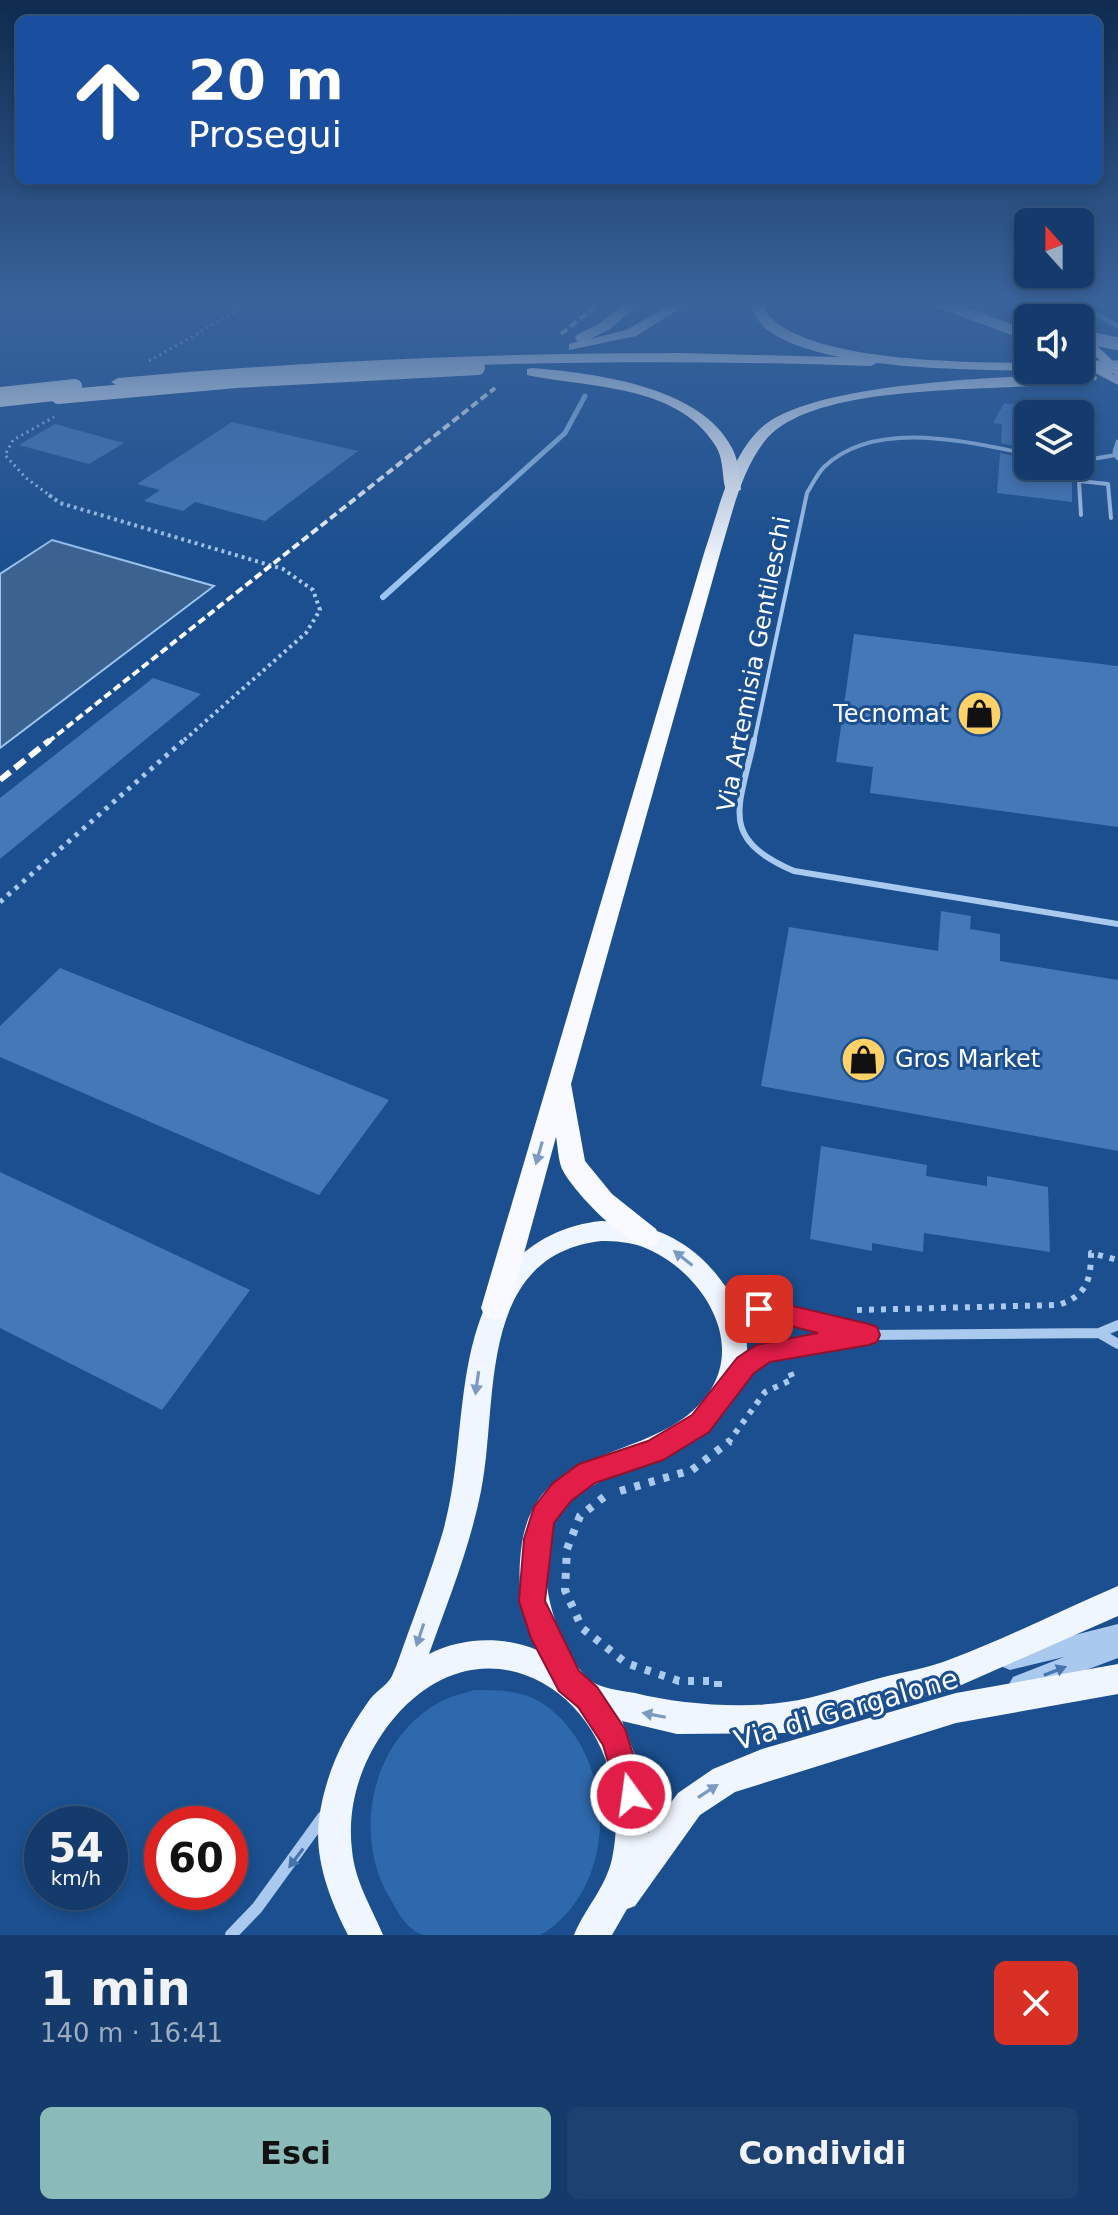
<!DOCTYPE html>
<html lang="it">
<meta charset="utf-8">
<style>
body{margin:0;font-family:"DejaVu Sans",sans-serif;background:#1d4271;color:#f1f3f6;height:100vh;display:flex;flex-direction:column;font-size:30px;white-space:nowrap}
*{box-sizing:border-box;margin:0}
p{font-size:26px;color:#9dadc1}
.icon{flex:none;width:44px;height:44px;fill:none;stroke:currentColor;stroke-width:2;stroke-linecap:round;stroke-linejoin:round}
.map{position:relative;height:1935px;overflow:hidden}
.details{display:flex;flex-direction:column;background:#143b6b;flex:1}
.details>*{flex:none}
.top-card{position:absolute;left:16px;top:16px;width:1086px;height:168px;border-radius:12px;box-shadow:0 4px 12px #0003,0 0 0 2px #33557e;background:#1a4fa0;color:#fff;overflow:hidden}
.needle{width:52px;rotate:339deg}
.tools{position:absolute;left:1014px;top:208px;display:grid;gap:16px}
.tools a{display:grid;place-items:center;width:80px;height:80px;border-radius:12px;background:#143b6b;box-shadow:0 4px 12px #0003,0 0 0 2px #33557e;font-size:40px}
.speed{position:absolute;left:24px;top:1806px;display:flex;gap:16px;font-size:40px;font-weight:700;text-align:center}
.speed>*{display:grid;place-content:center;width:104px;height:104px;border-radius:50%;background:#143b6b;box-shadow:0 4px 12px #0003,0 0 0 2px #33557e;line-height:1}
.speed small{font-size:20px;font-weight:400}
.speed .limit{border:12px solid #d22;background:#fff;color:#111}
.pin{position:absolute;display:grid;place-items:center;width:68px;height:68px;color:#fff;margin:-34px;border-radius:16px;box-shadow:0 4px 12px #0006}
.me{position:absolute;width:88px;margin:-44px;rotate:346deg;stroke-linejoin:round;filter:drop-shadow(0 0 6px #0008)}
.turn{display:flex;align-items:center;gap:28px;height:168px;padding:0 40px;font-size:36px}
.turn .icon{width:104px;height:104px;stroke-width:2.5}
.turn b{display:block;font-size:56px;line-height:68px}
.round{display:grid;place-items:center;flex:none;width:84px;height:84px;border-radius:12px;background:#1d4271}
.head{display:flex;align-items:center;justify-content:space-between;height:136px;padding:0 40px}
h1{font-size:48px;font-weight:800;line-height:60px}
.primary-button{display:flex;gap:16px;margin-top:auto;padding:16px 40px}
.primary-button a{flex:1;height:92px;border-radius:12px;background:#8bbbb9;color:#111;font-size:32px;font-weight:800;line-height:92px;text-align:center}
.primary-button a+a{background:#1d4271;color:#f1f3f6}
.map>svg:first-child{display:block}
</style>
<div class="map">
<svg width="1118" height="1935" viewBox="0 0 1118 1935">
<rect width="100%" height="100%" fill="#1b4f8f"/>
<!-- green -->
<path fill="#2e69ad" d="M474,1690C499,1690 524,1690 545,1705C618,1757 620,1887 541,1935C512,1935 448,1935 424,1935C408,1931 398,1913 391,1900C351,1836 371,1739 440,1702C450,1696 463,1694 474,1690Z"/>
<!-- water -->
<path fill="#3c6290" stroke="#9cc4f0" stroke-width="2" d="M52,540L214,586L0,748V574Z"/>
<g fill="none" stroke-linecap="round" stroke-linejoin="round">
<!-- stream-far1 -->
<path stroke="#9cc4f0" stroke-width="5" d="M1074,302L1118,326
M494,497L565,433L585,396"/>
<!-- stream -->
<path stroke="#9cc4f0" stroke-width="6" d="M383,597L496,495"/>
</g>
<!-- building -->
<path fill="#4478b7" d="M1004,403L1028,407V449L1001,443L1002,424L993,423Z
M232,422L358,451L265,521L195,502L183,511L144,501L160,490L137,484Z
M55,424L124,443L89,464L19,445Z
M1000,453L1028,459V466L1072,470V502L997,493Z
M854,634L1118,666V827L870,793L873,767L836,762Z
M153,678L201,694L0,859V798Z
M941,911L971,916L970,929L1000,934V961L1118,980V1151L761,1086L789,927L938,951Z
M60,968L389,1100L319,1195L0,1057V1026Z
M821,1146L927,1165L926,1176L987,1186V1176L1048,1187L1050,1252L924,1233L923,1252L872,1243V1251L810,1239Z
M0,1172L250,1290L162,1410L0,1328Z"/>
<g fill="none" stroke-linecap="round" stroke-linejoin="round">
<!-- path-far4 -->
<path stroke="#a9c9ee" stroke-width="3" stroke-dasharray="2 4" stroke-linecap="butt" d="M149,361L253,302
M52,497L26,478L5,455L13,440L54,417"/>
<!-- path-far3 -->
<path stroke="#a9c9ee" stroke-width="4" stroke-dasharray="3 4" stroke-linecap="butt" d="M49,495L60,503L283,569L313,590L320,610L306,633L182,742"/>
<!-- path-far2 -->
<path stroke="#a9c9ee" stroke-width="5" stroke-dasharray="4 6" stroke-linecap="butt" d="M0,902L184,740"/>
<!-- path-far1 -->
<path stroke="#a9c9ee" stroke-width="6" stroke-dasharray="5 7" stroke-linecap="butt" d="M857,1310L1058,1305C1086,1296 1091,1281 1091,1253L1118,1260
M728,1443L765,1392L793,1379L788,1367"/>
<!-- path -->
<path stroke="#a9c9ee" stroke-width="8" stroke-dasharray="6 9" stroke-linecap="butt" d="M620,1491L692,1470L730,1441
M604,1497L580,1516L567,1549L565,1590L582,1628L626,1663L679,1681H718V1692"/>
<!-- service-far1 -->
<path stroke="#a9c9ee" stroke-width="4" d="M1080,461L1116,455
M1081,515L1079,481L1108,484L1111,518
M754,742L807,493C812,485 817,474 824,467C875,418 967,442 1028,454"/>
<!-- service -->
<path stroke="#a9c9ee" stroke-width="6" d="M754,740C739,809 718,838 794,871L1118,924"/>
<!-- minor-far2 -->
<path stroke="#a9c9ee" stroke-width="5" d="M1118,442L1115,452L1118,458"/>
<!-- minor-far1 -->
<path stroke="#a9c9ee" stroke-width="10" d="M722,1290L759,1309L864,1333
M1099,1333L1118,1344
M738,1374L765,1353L869,1335L1099,1333L1118,1325"/>
<!-- minor -->
<path stroke="#a9c9ee" stroke-width="12" d="M231,1935L257,1908L323,1817"/>
<!-- tertiary -->
<path fill="#a9c9ee" fill-rule="evenodd" d="M1118,1624V1658L1020,1695L1013,1691L1009,1684L1013,1677L1064,1657L1010,1670L1003,1667L1000,1660L1003,1653Z"/>
<!-- primary -->
<path fill="#f0f6ff" fill-rule="evenodd" d="M941,302H955L1028,331V338Z
M1080,357L1118,377V385L1080,365Z
M601,1221C638,1221 674,1233 701,1258C727,1282 749,1319 747,1354C746,1367 741,1378 737,1389C703,1479 583,1455 553,1526C539,1560 547,1607 563,1639C571,1655 578,1673 594,1683C605,1689 623,1691 635,1693C678,1704 742,1709 786,1702C817,1698 849,1686 880,1678C903,1672 928,1668 951,1659C1007,1638 1062,1610 1118,1586V1616L950,1690L785,1733L677,1734L622,1721L645,1782L648,1833L678,1793L713,1769L762,1749L956,1693L1118,1664V1694L956,1723L735,1792L700,1815L635,1906L627,1909L612,1935H574C585,1908 605,1889 612,1859C644,1703 480,1592 382,1734C359,1768 347,1809 352,1850C355,1882 371,1906 383,1935H348C330,1900 314,1859 319,1819C325,1775 343,1737 368,1702C374,1692 387,1686 392,1676C398,1663 402,1649 407,1636C419,1603 431,1571 441,1538C467,1455 452,1361 496,1285C518,1248 559,1225 601,1221ZM601,1241C615,1241 630,1242 643,1247C698,1268 747,1339 708,1394C656,1465 539,1438 522,1543C516,1582 521,1615 537,1650C504,1636 462,1637 429,1654C448,1601 470,1547 481,1491C499,1403 475,1256 601,1241Z"/>
<!-- trunk -->
<path fill="#f8faff" fill-rule="evenodd" d="M757,302H769L764,309C798,363 967,362 1028,363V370H1031L1028,371C961,369 820,370 766,329C760,324 756,316 752,309Z
M922,302H939L1028,333V341Z
M1091,373L1097,377L1096,380C1017,395 815,376 764,442C741,472 732,514 721,550L571,1084L585,1161L612,1194L656,1229L660,1237L656,1245C631,1254 573,1191 562,1169C558,1159 558,1147 556,1137L509,1308L505,1317L495,1320L485,1317L481,1308L705,550C719,510 729,458 761,428C813,380 1017,377 1091,373Z"/>
<!-- motorway -->
<path fill="#fff" fill-rule="evenodd" d="M627,302H641L610,329L590,339L626,330L676,302H691L636,336L569,350V344L577,342L575,336L600,323Z
M1024,302H1039L1065,318H1050Z
M1080,329L1118,366V378L1080,341Z
M682,353L871,358L878,362L871,366C619,357 369,364 118,386L111,382L118,378C306,361 494,353 682,353Z
M532,368C593,373 701,386 732,448C739,461 739,476 741,490L727,493C721,479 725,460 715,445C677,384 589,388 527,375V369Z
M58,393L65,397L63,400L0,407V399Z"/>
<!-- rail-far1 -->
<path stroke="#fff" stroke-width="4" stroke-dasharray="8 4" stroke-linecap="butt" d="M561,334L601,302
M48,742L495,388"/>
<!-- rail -->
<path stroke="#fff" stroke-width="6" stroke-dasharray="13 6" stroke-linecap="butt" d="M0,780L50,740"/>
<!-- trunk-bridge -->
<path stroke="#f8faff" stroke-width="13" d="M1080,336L1118,344
M1080,367H1118"/>
<!-- motorway-bridge -->
<path stroke="#fff" stroke-width="14" d="M0,394L75,386
M58,397L236,381L478,368"/>
</g>
<!-- one-way arrows -->
<defs><path id="oneway-solid" d="M-6-.8H1V-3.2L6.5 0L1 3.2V.8H-6Z" transform="scale(2)"/></defs>
<use fill="#7e9cc1" href="#oneway-solid" transform="translate(539 1153) rotate(106)"/>
<g fill="#7b9ac1">
<use href="#oneway-solid" transform="translate(683 1258) rotate(-142)"/>
<use href="#oneway-solid" transform="translate(477 1383) rotate(98)"/>
<use href="#oneway-solid" transform="translate(420 1635) rotate(108)"/>
<use href="#oneway-solid" transform="translate(654 1715) rotate(-169)"/>
<use href="#oneway-solid" transform="translate(708 1791) rotate(-33)"/>
</g>
<g fill="#4674ac">
<use href="#oneway-solid" transform="translate(1055 1671) rotate(-21)"/>
<use href="#oneway-solid" transform="translate(296 1858) rotate(127)"/>
</g>
<!-- sky -->
<linearGradient id="sky" x2="0" y2="1"><stop stop-color="#0f2b4f"/><stop offset="0.53" stop-color="#39639b"/><stop offset="1" stop-color="#39639b" stop-opacity="0"/></linearGradient>
<rect width="1118" height="573" fill="url(#sky)"/>
<!-- route -->
<path fill="#e11d48" stroke="#92132f" stroke-width="2" d="M759,1298L869,1324L877,1327L880,1335L877,1342L869,1345L770,1362L754,1373L709,1432L663,1460L595,1483L571,1501L554,1523L545,1601L579,1671L597,1687L625,1729L646,1795L642,1806L631,1810L621,1806L603,1745L578,1707L559,1691L531,1638L519,1601L524,1539L534,1507L553,1483L579,1464L648,1441L692,1415L737,1358L756,1345L818,1333L751,1316L747,1309L751,1301Z"/>
<!-- icons -->
<defs>
<symbol id="shop-disc" viewBox="-11 -11 22 22"><circle r="9.5" fill="#ffd166" stroke="#1b4f8f"/><path d="M-5-2.5h2.3a2.7 3.5 0 0 1 5.4 0H5L5.5 6h-11ZM-1.5-2.5h3a1.5 2.3 0 0 0-3 0Z" fill="#111"/></symbol>
</defs>
<g fill-rule="evenodd">
<use href="#shop-disc" x="954" y="688" width="51" height="51"/>
<use href="#shop-disc" x="838" y="1034" width="51" height="51"/>
</g>
<g text-anchor="middle" stroke-width="6" stroke-linejoin="round" paint-order="stroke">
<!-- street labels -->
<g font-size="24" fill="#fff" stroke="#1b4f8f">
<text transform="translate(754 664) rotate(-79)" y="8">Via Artemisia Gentileschi</text>
</g>
<!-- poi labels -->
<g font-size="24" fill="#fff" stroke="#1b4f8f" text-anchor="end">
<text x="949" y="722">Tecnomat</text>
<text x="895" y="1067" text-anchor="start">Gros Market</text>
</g>
<!-- near-street labels -->
<g font-size="28" fill="#fff" stroke="#1b4f8f">
<text transform="translate(846 1709) rotate(-16)" y="10">Via di Gargalone</text>
</g>
</g>
</svg>
<div class="tools">
<a><svg class="needle" viewBox="-14 -14 28 28"><path d="M0-13l5 13h-10z" fill="#e53935"/><path d="M0 13l5-13h-10z" fill="#9dadc1"/></svg></a>
<a><svg class="icon" aria-label="sound" viewBox="0 0 24 24"><path d="M4 9h4l5-4v14l-5-4H4zM17 9q2 3 0 6"/></svg></a>
<a><svg class="icon" aria-label="layers" viewBox="0 0 24 24"><path d="M12 4l9 5-9 5-9-5zM3 14l9 5 9-5"/></svg></a>
</div>
<div class="speed"><div>54<small>km/h</small></div><div class="limit">60</div></div>
<div class="pin" style="left:759px;top:1309px;background:#d93025"><svg class="icon" aria-label="arrive" viewBox="0 0 24 24"><path d="M6 21V4h12l-3 4 3 4H6"/></svg></div>
<svg class="me" style="left:631px;top:1795px" viewBox="-20 -20 40 40"><circle r="17" fill="#e11d48" stroke="#fff" stroke-width="3"/><path d="M0-11L8 9 0 5-8 9z" fill="#fff"/></svg>
<div class="top-card">
<div class="turn"><svg class="icon" aria-label="ahead" viewBox="0 0 24 24"><path d="M12 20V5M6 11l6-6 6 6"/></svg><div><b>20 m</b>Prosegui</div></div>
</div>
</div>
<section class="details">
<div class="head"><div><h1>1 min</h1><p>140 m · 16:41</p></div><a class="round" style="background:#d93025;color:#fff"><svg class="icon" aria-label="close" viewBox="0 0 24 24"><path d="M6 6l12 12M18 6L6 18"/></svg></a></div>
<div class="primary-button"><a>Esci</a><a>Condividi</a></div>
</section>
